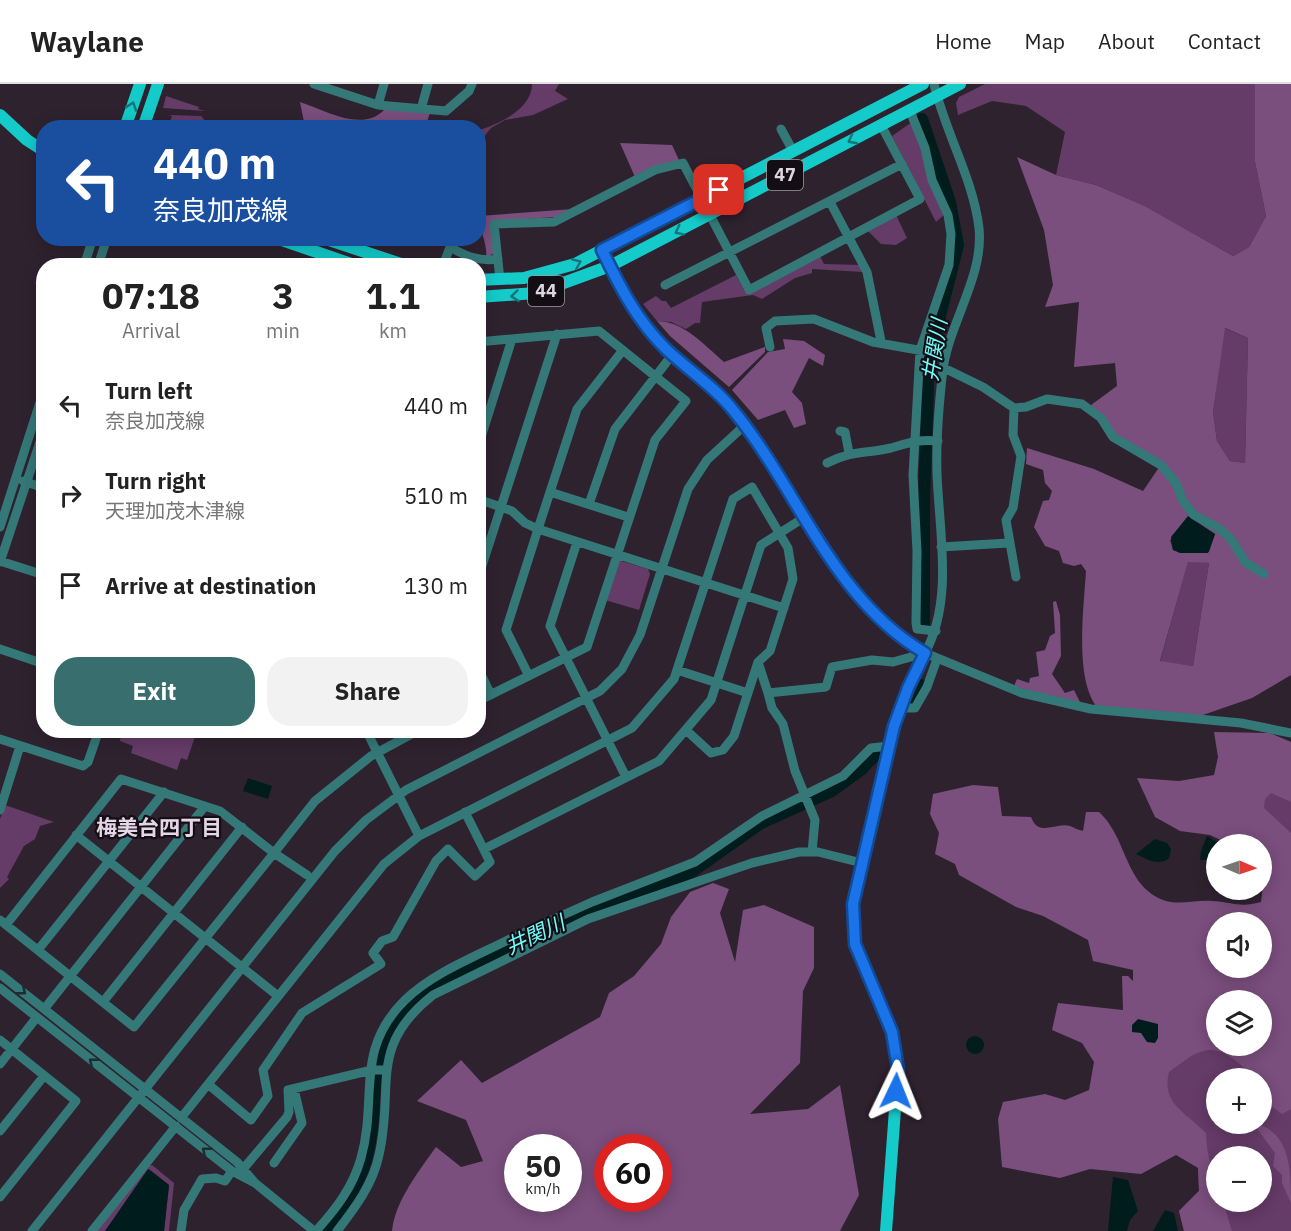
<!DOCTYPE html>
<meta charset="utf-8">
<style>
body{margin:0;font-family:"IBM Plex Sans","Noto Sans JP",sans-serif;background:#f2f2f2;color:#222;height:100vh;display:flex;flex-direction:column;font-size:22px;white-space:nowrap}
*{box-sizing:border-box;margin:0}
p{font-size:20px;color:#767676}
.icon{flex:none;width:33px;height:33px;fill:none;stroke:currentColor;stroke-width:2;stroke-linecap:round;stroke-linejoin:round}
.map{position:relative;flex:1;overflow:hidden}
.details{position:absolute;left:36px;top:174px;width:450px;height:480px;display:flex;flex-direction:column;background:#fff;border-radius:24px;box-shadow:0 3px 15px #0003}
.details>*{flex:none}
.hud{position:absolute;left:36px;top:36px;width:450px;height:126px;border-radius:24px;box-shadow:0 3px 15px #0003;background:#1a4fa0;color:#fff;overflow:hidden}
.needle{width:39px;rotate:92deg}
.buttons{position:absolute;left:1206px;top:750px;display:grid;gap:12px}
.buttons a{display:grid;place-items:center;width:66px;height:66px;border-radius:50%;background:#fff;box-shadow:0 3px 15px #0003;font-size:30px}
.speed{position:absolute;left:504px;top:1050px;display:flex;gap:12px;font-size:30px;font-weight:700;text-align:center}
.speed>*{display:grid;place-content:center;width:78px;height:78px;border-radius:50%;background:#fff;box-shadow:0 3px 15px #0003;line-height:1}
.speed small{font-size:15px;font-weight:400}
.speed .limit{border:9px solid #d22;background:#fff;color:#111}
.pin{position:absolute;display:grid;place-items:center;width:51px;height:51px;color:#fff;margin:-26px;border-radius:12px;box-shadow:0 3px 9px #0006}
.me{position:absolute;width:66px;margin:-33px;rotate:2deg;stroke-linejoin:round;filter:drop-shadow(0 0 4px #0008)}
.turn{display:flex;align-items:center;gap:21px;height:126px;padding:0 18px;font-size:27px}
.turn .icon{width:78px;height:78px;stroke-width:2.5}
.turn b{display:block;font-size:42px;line-height:51px}
.eta{display:flex;justify-content:space-evenly;align-items:center;height:102px;text-align:center}
.eta b{font-size:36px;font-weight:700;line-height:42px}
.button{display:flex;gap:12px;margin-top:auto;padding:12px 18px}
.button a{flex:1;height:69px;border-radius:24px;background:#386f6e;color:#fff;font-size:24px;font-weight:700;line-height:69px;text-align:center}
.button a+a{background:#f2f2f2;color:#222}
ul{padding:0;list-style:none}
li{display:flex;align-items:center;gap:18px;height:90px;padding:0 18px}
li div{flex:1}
li b{display:block;font-size:22px}
li em{font-style:normal}
header{display:flex;align-items:center;gap:36px;box-sizing:border-box;height:84px;padding:0 30px;background:#fff;border-bottom:2px solid #e0e0e0}
header strong{font-size:28px}
nav{display:flex;gap:33px;margin-inline-start:auto;font-size:21px}
.map>svg:first-child{display:block}
</style>
<header>
<strong>Waylane</strong>
<nav><a>Home</a><a>Map</a><a>About</a><a>Contact</a></nav>
</header>
<div class="map">
<svg width="1291" height="1147" viewBox="0 0 1291 1147">
<rect width="100%" height="100%" fill="#2e222f"/>
<!-- green -->
<path fill="#653b68" fill-rule="evenodd" d="M532,0H559L555,7L568,15L533,31L505,36L491,44L479,59V46C499,40 532,25 532,0Z
M985,0H1255V78L1266,132L1249,163L1233,172L1145,122L1096,101L1056,91L1065,48L1026,22L992,17L958,31L956,19L959,13Z
M166,12L199,23L198,25L205,27L163,24Z
M168,31L201,32L204,35L201,41L189,37L187,43H168L172,32Z
M912,38L945,130L936,138L892,52Z
M896,131L907,154L896,161L881,160L867,146Z
M819,170L824,180L860,181L863,188L812,185V189L795,194L762,215L753,211L702,218L700,239H695L686,245L671,238L657,237L643,220L656,212L662,217H666L671,224L736,191L745,208Z
M1224,244L1248,254L1245,379L1230,377L1217,357L1213,328Z
M621,477L648,485L650,490L639,526L605,516L617,478Z
M1188,477L1209,479L1193,582L1160,578Z
M122,647V646L197,647L187,676L181,674L177,686L131,669L133,662L120,657Z
M1270,690L1291,700V770L1254,717Z
M5,721L54,738L40,742L35,755L24,762L7,793L9,795L0,804V735Z
M1291,853V1147H1184L1179,1127L1199,1107L1198,1084L1178,1066L1156,976L1216,962L1276,978ZM1216,994H1262V1040H1216ZM1216,1072H1262V1118H1216Z
M152,1081L174,1099L169,1147H164L169,1101L149,1085L105,1147H96L148,1082Z"/>
<!-- forest -->
<path fill="#7a4e7d" fill-rule="evenodd" d="M1255,0H1291V591L1252,614L1200,632L1097,623C1074,594 1084,522 1086,487L1081,480L1074,482L1063,479L1059,467L1045,462L1034,443L1043,417L1049,416L1052,407L1045,399L1043,386L1026,380L1027,364L1094,385L1143,407L1162,379L1115,352L1091,321L1117,302L1115,279L1074,283L1079,218L1045,223L1053,201L1044,146L1017,73L1056,91L1096,101L1145,122L1233,172L1249,163L1266,132L1255,78ZM1225,244L1248,254L1245,379L1230,377L1217,357L1213,328ZM1198,440L1215,450L1209,468L1173,466L1170,456ZM1188,478L1209,479L1193,582L1160,577Z
M300,18C327,27 363,49 385,25L430,29L425,43H305Z
M620,59L672,61L679,76L635,93Z
M573,125L556,133L491,137L494,169L486,174C488,160 479,146 479,132Z
M657,237C685,238 703,260 724,278L765,263V268L729,303L670,252Z
M783,255L804,257L825,271L823,282L809,274L792,308L802,319L806,340L794,344L785,326L758,336L732,306L768,268L785,265Z
M1056,517L1060,531L1061,572L1052,590L1065,609L1074,606L1081,620L1049,613L1014,602L1017,595L1029,599L1030,594L1039,592L1036,568L1045,566L1050,552L1055,549L1053,518Z
M1214,648L1270,649L1291,658V718L1271,709L1265,715L1264,724L1291,749V1025L1282,1030C1266,1019 1262,1014 1262,994H1252C1247,985 1240,980 1232,974C1205,956 1192,972 1169,988C1161,1020 1186,1028 1206,1049C1206,1073 1216,1094 1216,1118H1223L1232,1147H1184L1179,1127L1199,1107L1198,1084L1176,1071L1141,1090L1090,1085L1060,1094L1002,1083L998,1035L1003,1018L1045,1010L1065,1016L1089,1006L1094,978L1082,959L1052,946L1058,919L1123,926L1122,892H1128L1133,897V886L1093,877L1088,856L1043,832L1016,823L959,791L955,780L935,770L939,749L930,730L933,710L973,701L998,703L1002,732L1031,733C1039,754 1055,738 1070,742C1075,744 1078,746 1083,747L1086,728H1099C1128,754 1124,803 1166,817C1180,821 1197,816 1212,817C1233,818 1239,824 1261,818L1266,776L1262,774V760H1229L1210,751L1180,747L1155,733L1137,694L1179,697L1214,691L1218,673ZM1216,838H1262V884H1216ZM1216,916H1262V962H1216Z
M713,799L729,805L720,829L735,878L743,826L764,821L814,843V884L803,907L800,979L750,1030L808,1025L840,1001L859,1111L840,1147H392C395,1117 419,1087 436,1063L461,1083L483,1077L466,1036L417,1017L461,976L482,999L600,933L609,909L634,892L661,860L671,833L690,808ZM518,1064H568V1114H518ZM608,1064H658V1114H608Z
M1257,1040C1291,1049 1291,1089 1291,1119L1282,1099V1091L1273,1082L1275,1069L1256,1043Z"/>
<!-- water -->
<path fill="#001c1c" d="M1188,432L1215,450L1208,469H1180L1173,466L1171,453Z
M248,694L272,702L268,715L243,707Z
M1207,752L1220,760H1216V776H1200L1201,767Z
M1155,755L1167,759L1171,765L1169,774C1158,783 1147,775 1136,770Z
M1138,935L1158,940V954L1155,959L1147,958L1141,949L1132,948V941Z
M966 961a9 9 0 1 1 18 0a9 9 0 1 1-18 0Z
M148,1085L169,1101L164,1147H105Z
M1113,1093L1128,1096L1138,1127L1130,1136L1127,1147H1108Z
M1165,1126L1174,1129L1178,1147H1153Z"/>
<g fill="none" stroke-linecap="round" stroke-linejoin="round">
<!-- river -->
<path stroke="#001c1c" stroke-width="12" d="M922,35L950,118L958,161L929,275L924,414V541
M915,615L921,601
M324,1147C341,1126 359,1102 366,1076C385,1002 356,963 425,904L548,843L690,789L761,739L832,707L861,686L879,667"/>
<!-- minor -->
<path stroke="#357878" stroke-width="9" d="M314,0L378,21L446,27L469,7L472,0
M378,21L384,0
M421,25L428,0
M910,27L925,64L932,96L948,131L951,150L949,181L920,266L913,391L917,467L916,539L917,545L936,547
M781,45L793,67
M830,118L867,188L881,257
M84,182L93,154
M98,182L107,154
M443,182L450,163C465,172 480,178 498,175
M500,196L494,140L554,138L655,86L683,79L749,206L920,115L881,41
M665,201L902,80
M478,258L599,247L686,317L655,356L587,563L478,617
M770,263L766,244L775,237L814,235L873,258L946,271
M944,284L983,303L1014,324L1026,323L1047,315L1082,320L1101,334L1113,353L1161,381L1176,399L1183,417L1194,431L1220,445L1231,455L1245,478L1264,490
M1014,324L1013,351L1021,372L1013,424L1006,436L1016,493
M840,347L845,348L849,369
M478,363L512,255
M827,379C852,366 866,370 891,364C908,359 919,355 938,357
M23,397L44,404
M550,408L628,433
M478,415L512,427L525,439L538,445L577,325L623,266
M589,420L615,345L672,271
M0,443L44,306
M577,458L550,542L626,693
M941,463L1008,459
M0,477L44,491
M0,478L44,346
M478,494L557,250
M0,565L44,580
M925,569C954,516 939,448 937,389C936,355 939,319 943,285C950,237 984,192 979,144C973,94 945,48 934,0
M758,578L768,609
M478,584L491,611
M677,586L748,609
M529,592L506,546L538,445L784,524
M900,624H915L927,603L937,575
M366,646L419,752
M0,655L83,682L88,678L99,646
M0,726L20,662
M76,751L278,912
M484,765L659,677L711,616L761,461L805,433
M812,768L815,736L795,687L783,640L772,624L768,609L826,603L832,583L872,576L893,578L925,569L1022,609L1091,625L1241,639L1291,649
M0,836L134,943L274,769L307,791
M6,841L121,695L220,727L274,769L315,717L371,672L419,646
M38,866L164,708
M519,869L512,854L592,818L695,778L762,732L843,692L871,664L889,662
M0,890L237,1078L255,1099L314,1147
M0,904L232,1087L255,1099
M103,918L242,743
M45,924L205,722
M0,956L76,1017L0,1113
M0,980L37,933
M209,1001L251,1036L268,1012L263,986L302,929L381,880L373,869L382,857L393,853L436,777L448,765L475,792L490,778L465,728
M181,1034L384,780L419,752L632,644L674,595L733,415L752,403L788,464L793,495L770,567L758,578L734,652L723,666L711,669L686,646
M0,1047L44,992
M274,1079L302,1039L294,1005
M244,1084L287,1033L289,1028L288,1006L372,986H386
M32,1147L335,767L366,736L406,706L600,607L622,585L640,551L688,405L707,376L745,341
M92,1147L176,1042
M181,1147L184,1126L202,1095L216,1094L225,1097L232,1087
M316,1147C336,1125 353,1103 361,1074C378,1014 354,966 405,916C434,888 477,872 512,854
M337,1147C355,1124 373,1100 379,1071C395,1002 367,963 433,911L588,835L752,779L799,768H818L862,779"/>
<!-- major -->
<path stroke="#14cbca" stroke-width="12" d="M0,31L27,56L44,67
M125,44L140,0
M143,44L158,0
M276,154L357,182
M323,154L407,182
M602,166C619,201 637,237 666,265C688,286 714,302 733,325C798,405 833,517 925,569L908,604L894,642L853,820L855,860L892,948L898,985L886,1147
M478,196L524,194L575,180L923,0
M478,213L536,209L610,182L960,0"/>
</g>
<!-- one-way arrows -->
<defs><path id="oneway-chevron" d="M-2-3.5L2.5 0L-2 3.5" fill="none" stroke-width="1.6" stroke-linecap="round" stroke-linejoin="round" transform="scale(1.5)"/></defs>
<g stroke="#147678">
<use href="#oneway-chevron" transform="translate(132 22) rotate(-71)"/>
<use href="#oneway-chevron" transform="translate(852 56) rotate(152)"/>
<use href="#oneway-chevron" transform="translate(679 147) rotate(153)"/>
<use href="#oneway-chevron" transform="translate(577 179) rotate(-23)"/>
<use href="#oneway-chevron" transform="translate(515 212) rotate(174)"/>
</g>
<g stroke="#1d2e31">
<use href="#oneway-chevron" transform="translate(22 907) rotate(38)"/>
<use href="#oneway-chevron" transform="translate(93 978) rotate(-142)"/>
<use href="#oneway-chevron" transform="translate(206 1067) rotate(-141)"/>
</g>
<g fill="none" stroke-linecap="round" stroke-linejoin="round">
<defs>
<path id="route" d="M719,106L602,166C619,201 637,237 666,265C688,286 714,302 733,326C798,405 833,516 925,569L908,604L894,642L853,820L855,860L892,948L898,985L896,1007"/>
</defs>
<!-- route casing -->
<use href="#route" stroke="#114b97" stroke-width="15"/>
<!-- route -->
<use href="#route" stroke="#1a73e8" stroke-width="10"/>
</g>
<g text-anchor="middle" stroke-width="4.5" stroke-linejoin="round" paint-order="stroke">
<!-- shield labels -->
<g fill="#130e13" stroke="#a19aa1" stroke-width="1.5">
<rect x="767" y="76" width="36" height="30" rx="4.5"/>
<rect x="528" y="192" width="36" height="30" rx="4.5"/>
</g>
<g font-size="18" font-weight="bold" fill="#ded6de">
<text x="785" y="97">47</text>
<text x="546" y="213">44</text>
</g>
<!-- water labels -->
<g font-size="21" font-style="italic" fill="#72fdfc" stroke="#130e13">
<text transform="translate(935 266) rotate(-81)" y="7">井関川</text>
<text transform="translate(535 851) rotate(-25)" y="7">井関川</text>
</g>
<!-- neighbourhood labels -->
<g font-size="21" font-weight="bold" fill="#e5d5e6" stroke="#130e13">
<text x="159" y="751">梅美台四丁目</text>
</g>
</g>
</svg>
<div class="buttons">
<a><svg class="needle" viewBox="-14 -14 28 28"><path d="M0-13l5 13h-10z" fill="#e53935"/><path d="M0 13l5-13h-10z" fill="#767676"/></svg></a>
<a><svg class="icon" aria-label="sound" viewBox="0 0 24 24"><path d="M4 9h4l5-4v14l-5-4H4zM17 9q2 3 0 6"/></svg></a>
<a><svg class="icon" aria-label="layers" viewBox="0 0 24 24"><path d="M12 4l9 5-9 5-9-5zM3 14l9 5 9-5"/></svg></a>
<a>+</a>
<a>−</a>
</div>
<div class="speed"><div>50<small>km/h</small></div><div class="limit">60</div></div>
<div class="pin" style="left:719px;top:106px;background:#d93025"><svg class="icon" aria-label="arrive" viewBox="0 0 24 24"><path d="M6 21V4h12l-3 4 3 4H6"/></svg></div>
<svg class="me" style="left:896px;top:1007px" viewBox="-20 -20 40 40"><path d="M0-17L14 15 0 8-14 15z" fill="#1a73e8" stroke="#fff" stroke-width="4"/></svg>
<div class="hud">
<div class="turn"><svg class="icon" aria-label="left" viewBox="0 0 24 24"><path d="M17 20v-9H6M10 6l-5 5 5 5"/></svg><div><b>440 m</b>奈良加茂線</div></div>
</div>
<section class="details">
<div class="eta">
<div><b>07:18</b><p>Arrival</p></div>
<div><b>3</b><p>min</p></div>
<div><b>1.1</b><p>km</p></div>
</div>
<ul>
<li><svg class="icon" aria-label="left" viewBox="0 0 24 24"><path d="M17 20v-9H6M10 6l-5 5 5 5"/></svg><div><b>Turn left</b><p>奈良加茂線</p></div><em>440 m</em></li>
<li><svg class="icon" aria-label="right" viewBox="0 0 24 24"><path d="M7 20v-9h11M14 6l5 5-5 5"/></svg><div><b>Turn right</b><p>天理加茂木津線</p></div><em>510 m</em></li>
<li><svg class="icon" aria-label="arrive" viewBox="0 0 24 24"><path d="M6 21V4h12l-3 4 3 4H6"/></svg><div><b>Arrive at destination</b></div><em>130 m</em></li>
</ul>
<div class="button"><a>Exit</a><a>Share</a></div>
</section>
</div>
